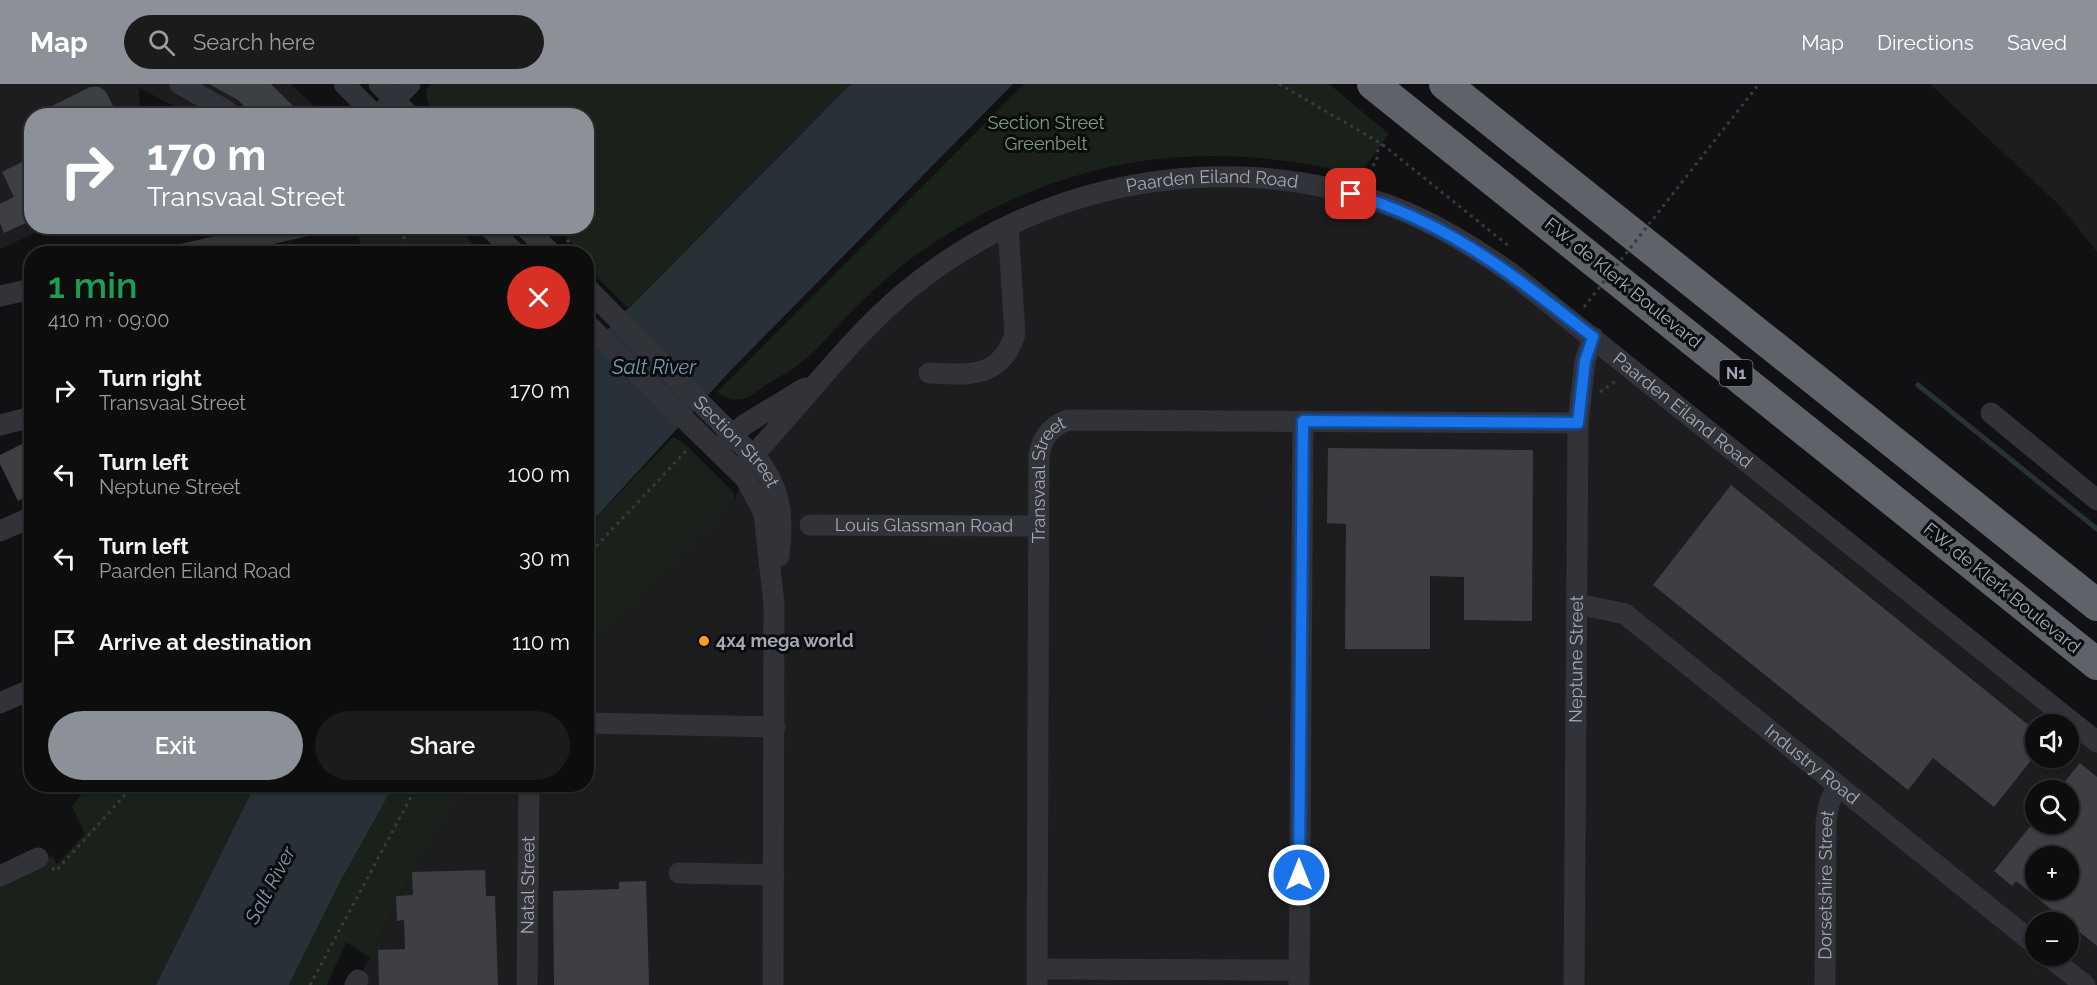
<!DOCTYPE html>
<meta charset="utf-8">
<style>
body{margin:0;font-family:Raleway,sans-serif;background:#1b1b1c;color:#f1f3f6;height:100vh;display:flex;flex-direction:column;font-size:22px;white-space:nowrap}
*{box-sizing:border-box;margin:0}
p{font-size:20px;color:#9a9c9e}
.icon{flex:none;width:33px;height:33px;fill:none;stroke:currentColor;stroke-width:2;stroke-linecap:round;stroke-linejoin:round}
.map{position:relative;flex:1;overflow:hidden}
.sheet{position:absolute;left:24px;top:162px;width:570px;height:546px;display:flex;flex-direction:column;background:#0d0d0e;border-radius:24px;box-shadow:0 2px 4px #0004,0 0 0 2px #2d2d2e}
.sheet>*{flex:none}
.guide{position:absolute;left:24px;top:24px;width:570px;height:126px;border-radius:24px;box-shadow:0 2px 4px #0004,0 0 0 2px #2d2d2e;background:#8c9099;color:#fff;overflow:hidden}
.controls{position:absolute;left:2025px;top:630px;display:grid;gap:12px}
.controls a{display:grid;place-items:center;width:54px;height:54px;border-radius:50%;background:#0d0d0e;box-shadow:0 2px 4px #0004,0 0 0 2px #2d2d2e;font-size:30px}
.pin{position:absolute;display:grid;place-items:center;width:51px;height:51px;color:#fff;margin:-26px;border-radius:12px;box-shadow:0 3px 9px #0006}
.me{position:absolute;width:66px;margin:-33px;rotate:0deg;stroke-linejoin:round;filter:drop-shadow(0 0 4px #0008)}
.turn{display:flex;align-items:center;gap:21px;height:126px;padding:0 24px;font-size:27px}
.turn .icon{width:78px;height:78px;stroke-width:2.5}
.turn b{display:block;font-size:42px;line-height:51px}
.round{display:grid;place-items:center;flex:none;width:63px;height:63px;border-radius:32px;background:#1b1b1c}
.headline{display:flex;align-items:center;justify-content:space-between;height:102px;padding:0 24px}
h1{font-size:36px;font-weight:600;line-height:45px;color:#1e9e55}
.primary-button{display:flex;gap:12px;margin-top:auto;padding:12px 24px}
.primary-button a{flex:1;height:69px;border-radius:36px;background:#8c9099;color:#fff;font-size:24px;font-weight:600;line-height:69px;text-align:center}
.primary-button a+a{background:#1b1b1c;color:#f1f3f6}
ul{padding:0;list-style:none}
li{display:flex;align-items:center;gap:18px;height:84px;padding:0 24px}
li div{flex:1}
li b{display:block;font-size:22px}
li em{font-style:normal}
header{display:flex;align-items:center;gap:36px;box-sizing:border-box;height:84px;padding:0 30px;background:#8c9099;color:#fff}
header strong{font-size:28px}
nav{display:flex;gap:33px;margin-inline-start:auto;font-size:21px}
.search{width:420px;height:54px;background:#1b1b1c;display:flex;align-items:center;gap:15px;box-sizing:border-box;padding:0 21px;border-radius:33px;color:#9a9c9e;font-size:22px}
.map>svg:first-child{display:block}
</style>
<header>
<strong>Map</strong>
<div class="search"><svg class="icon" aria-label="search" viewBox="0 0 24 24"><circle cx="10" cy="10" r="6"/><path d="M15 15l6 6"/></svg>Search here</div>
<nav><a>Map</a><a>Directions</a><a>Saved</a></nav>
</header>
<div class="map">
<svg width="2097" height="901" viewBox="0 0 2097 901">
<rect width="100%" height="100%" fill="#111113"/>
<!-- built -->
<path fill="#1d1d20" fill-rule="evenodd" d="M0,0H291L323,31H190L138,3L141,31L32,32V142L49,143L0,165Z
M1930,0H2097V168L2060,122Z
M1181,95L1354,112L1509,189L2097,644V901H356L412,788L467,701L586,700L587,566L735,416L753,356L862,251L1007,143ZM2036,640H2068V674H2036ZM2036,706H2068V740H2036ZM2036,772H2068V806H2036ZM2036,838H2068V872H2036Z"/>
<!-- green -->
<path fill="#19211a" d="M431,0H851L628,224L596,192L586,170L583,169L555,143L586,142V32L436,31C429,21 421,11 431,0Z
M1024,0H1329L1389,50L1359,91C1200,51 1059,73 923,166C891,188 865,214 838,242C827,253 816,267 803,277C793,286 780,292 769,299C761,304 751,313 742,315C731,317 726,314 717,308Z
M368,142L456,143L483,169H362L357,146Z
M673,353L684,359L734,409L735,416L587,566V443Z
M89,701H255L156,901H0V798L52,772L57,780L85,750L72,722Z
M394,701H467L412,788L370,873L346,858L327,901H289L340,798Z"/>
<!-- water -->
<path fill="#273137" d="M851,0H1013L731,286L587,443V266Z
M255,701H394L340,798L289,901H156Z"/>
<g fill="none" stroke-linecap="round" stroke-linejoin="round">
<!-- stream -->
<path stroke="#273137" stroke-width="5" d="M1918,301L2097,445"/>
</g>
<!-- building -->
<path fill="#3d3f43" fill-rule="evenodd" d="M209,0H271L303,32H254L238,16Z
M90,3H100L106,8L118,32H32Z
M32,73V136L4,149L0,139V120L14,113L2,88Z
M26,358L32,371V410L18,417L0,380V371Z
M1328,364L1533,366L1532,537L1464,536V493L1430,492V565H1345L1346,440L1327,439Z
M1731,401L2036,647V670L1994,723L1933,674L1908,706L1653,501Z
M2080,679L2097,693V862L2016,797L2012,802L1994,787L2032,740H2068V706H2058ZM2036,772H2068V806H2036Z
M485,786L486,812H495L498,901H379L378,866L405,865L404,836L397,837L396,812L413,811L412,788Z
M646,797L649,901H554L553,807L619,805V798Z"/>
<g fill="none" stroke-linecap="round" stroke-linejoin="round">
<!-- path -->
<path stroke="#383a3f" stroke-width="3" stroke-dasharray="3 4.5" stroke-linecap="butt" d="M1279,0L1382,60L1510,163
M1364,94L1377,76V68L1382,60
M567,156L581,170
M402,170L405,142
M586,175L591,184
M1600,308L1617,296
M586,473L688,365
M52,784L56,787L135,700
M310,901L418,700"/>
<!-- minor -->
<g stroke="#323338" stroke-width="21">
<path d="M180,0L227,27"/>
<path d="M344,0L376,32"/>
<path d="M379,0L410,32"/>
<path d="M385,25L410,0"/>
<path d="M488,142L516,170"/>
<path d="M524,142L552,170"/>
<path d="M184,170L305,142"/>
<path id="s1" d="M586,203L762,381C783,411 783,437 779,472"/>
<path d="M0,212L32,205"/>
<path d="M586,239L746,395L764,429L774,521L773,901"/>
<path d="M929,289C968,291 1001,295 1015,250L1008,142"/>
<path d="M1991,329L2097,416"/>
<path d="M0,341L32,333"/>
<path d="M724,359L744,341L805,304"/>
<path id="s2" d="M738,387C796,329 842,261 905,208C1038,97 1224,62 1388,121C1432,137 1472,162 1511,189L2097,658"/>
<path id="s3" d="M810,441L1038,442"/>
<path d="M0,447L32,433"/>
<path id="s4" d="M1578,520L1625,530L2036,861"/>
<path d="M0,619L32,605"/>
<path d="M586,639L775,643"/>
<path d="M679,789L774,791"/>
<path d="M0,792L38,774"/>
<path d="M2048,872L2085,901"/>
<path d="M1037,885L1299,886"/>
<path d="M355,901L358,896"/>
<path id="s5" d="M527,901L529,700"/>
<path id="s6" d="M1037,901L1039,371C1042,353 1051,342 1068,336L1578,339"/>
<path d="M1299,901L1303,337"/>
<path id="s7" d="M1574,901L1578,339L1585,277L1593,253"/>
<path id="s8" d="M1825,901L1826,739L1829,720L1837,701"/>
</g>
<!-- highway -->
<path stroke="#5e6269" stroke-width="32" d="M1373,0L2097,580
M1445,0L2097,521"/>
<!-- path-bridge -->
<path stroke="#383a3f" stroke-width="3" stroke-dasharray="3 4.5" stroke-linecap="butt" d="M1584,223L1759,0"/>
</g>
<g fill="none" stroke-linecap="round" stroke-linejoin="round">
<defs>
<path id="route" d="M1299,791L1303,337L1578,339L1585,277L1593,253C1514,192 1449,138 1351,110"/>
</defs>
<!-- route casing -->
<use href="#route" stroke="#114b97" stroke-width="15"/>
<!-- route -->
<use href="#route" stroke="#1a73e8" stroke-width="10"/>
</g>
<!-- markers -->
<circle fill="#fa9f22" stroke="#0c0c0e" stroke-width="2" cx="704" cy="557" r="6"/>
<g text-anchor="middle" stroke-width="6" stroke-linejoin="round" paint-order="stroke">
<!-- shield labels -->
<rect fill="#0c0c0e" stroke="#757a82" stroke-width="1.5" x="1719.5" y="276" width="33" height="26" rx="4.5"/>
<g font-size="16" font-weight="bold" fill="#a2a9b4">
<text x="1736" y="295">N1</text>
</g>
<!-- park labels -->
<g font-size="18" fill="#78a077" stroke="#0c0c0e">
<text x="1046" y="45">Section Street<tspan x="1046" dy="21">Greenbelt</tspan></text>
</g>
<!-- street labels -->
<g font-size="18" fill="#a2a9b4" stroke="#0c0c0e">
<text dy="6" stroke="none"><textPath href="#s2" startOffset="579">Paarden Eiland Road</textPath></text>
<text transform="translate(1623 199) rotate(39)" y="6">F.W. de Klerk Boulevard</text>
<text dy="6" stroke="none"><textPath href="#s2" startOffset="1119">Paarden Eiland Road</textPath></text>
<text dy="6" stroke="none"><textPath href="#s1" startOffset="216">Section Street</textPath></text>
<text dy="6" stroke="none"><textPath href="#s6" startOffset="508">Transvaal Street</textPath></text>
<text dy="6" stroke="none"><textPath href="#s3" startOffset="114">Louis Glassman Road</textPath></text>
<text transform="translate(2002 504) rotate(39)" y="6">F.W. de Klerk Boulevard</text>
<text dy="6" stroke="none"><textPath href="#s7" startOffset="326">Neptune Street</textPath></text>
<text dy="6" stroke="none"><textPath href="#s4" startOffset="288">Industry Road</textPath></text>
<text dy="6" stroke="none"><textPath href="#s5" startOffset="100">Natal Street</textPath></text>
<text dy="6" stroke="none"><textPath href="#s8" startOffset="100">Dorsetshire Street</textPath></text>
</g>
<!-- poi labels -->
<g font-size="18" font-weight="bold" fill="#a2a9b4" stroke="#0c0c0e" text-anchor="start">
<text x="716" y="563">4x4 mega world</text>
</g>
<!-- water labels -->
<g font-size="20" font-style="italic" fill="#769bb1" stroke="#0c0c0e">
<text x="654" y="290">Salt River</text>
<text transform="translate(270 801) rotate(-62)" y="7">Salt River</text>
</g>
</g>
</svg>
<div class="controls">
<a><svg class="icon" aria-label="sound" viewBox="0 0 24 24"><path d="M4 9h4l5-4v14l-5-4H4zM17 9q2 3 0 6"/></svg></a>
<a><svg class="icon" aria-label="search" viewBox="0 0 24 24"><circle cx="10" cy="10" r="6"/><path d="M15 15l6 6"/></svg></a>
<a>+</a>
<a>−</a>
</div>
<div class="pin" style="left:1351px;top:110px;background:#d93025"><svg class="icon" aria-label="arrive" viewBox="0 0 24 24"><path d="M6 21V4h12l-3 4 3 4H6"/></svg></div>
<svg class="me" style="left:1299px;top:791px" viewBox="-20 -20 40 40"><circle r="17" fill="#1a73e8" stroke="#fff" stroke-width="3"/><path d="M0-11L8 9 0 5-8 9z" fill="#fff"/></svg>
<div class="guide">
<div class="turn"><svg class="icon" aria-label="right" viewBox="0 0 24 24"><path d="M7 20v-9h11M14 6l5 5-5 5"/></svg><div><b>170 m</b>Transvaal Street</div></div>
</div>
<section class="sheet">
<div class="headline"><div><h1>1 min</h1><p>410 m · 09:00</p></div><a class="round" style="background:#d93025;color:#fff"><svg class="icon" aria-label="close" viewBox="0 0 24 24"><path d="M6 6l12 12M18 6L6 18"/></svg></a></div>
<ul>
<li><svg class="icon" aria-label="right" viewBox="0 0 24 24"><path d="M7 20v-9h11M14 6l5 5-5 5"/></svg><div><b>Turn right</b><p>Transvaal Street</p></div><em>170 m</em></li>
<li><svg class="icon" aria-label="left" viewBox="0 0 24 24"><path d="M17 20v-9H6M10 6l-5 5 5 5"/></svg><div><b>Turn left</b><p>Neptune Street</p></div><em>100 m</em></li>
<li><svg class="icon" aria-label="left" viewBox="0 0 24 24"><path d="M17 20v-9H6M10 6l-5 5 5 5"/></svg><div><b>Turn left</b><p>Paarden Eiland Road</p></div><em>30 m</em></li>
<li><svg class="icon" aria-label="arrive" viewBox="0 0 24 24"><path d="M6 21V4h12l-3 4 3 4H6"/></svg><div><b>Arrive at destination</b></div><em>110 m</em></li>
</ul>
<div class="primary-button"><a>Exit</a><a>Share</a></div>
</section>
</div>
